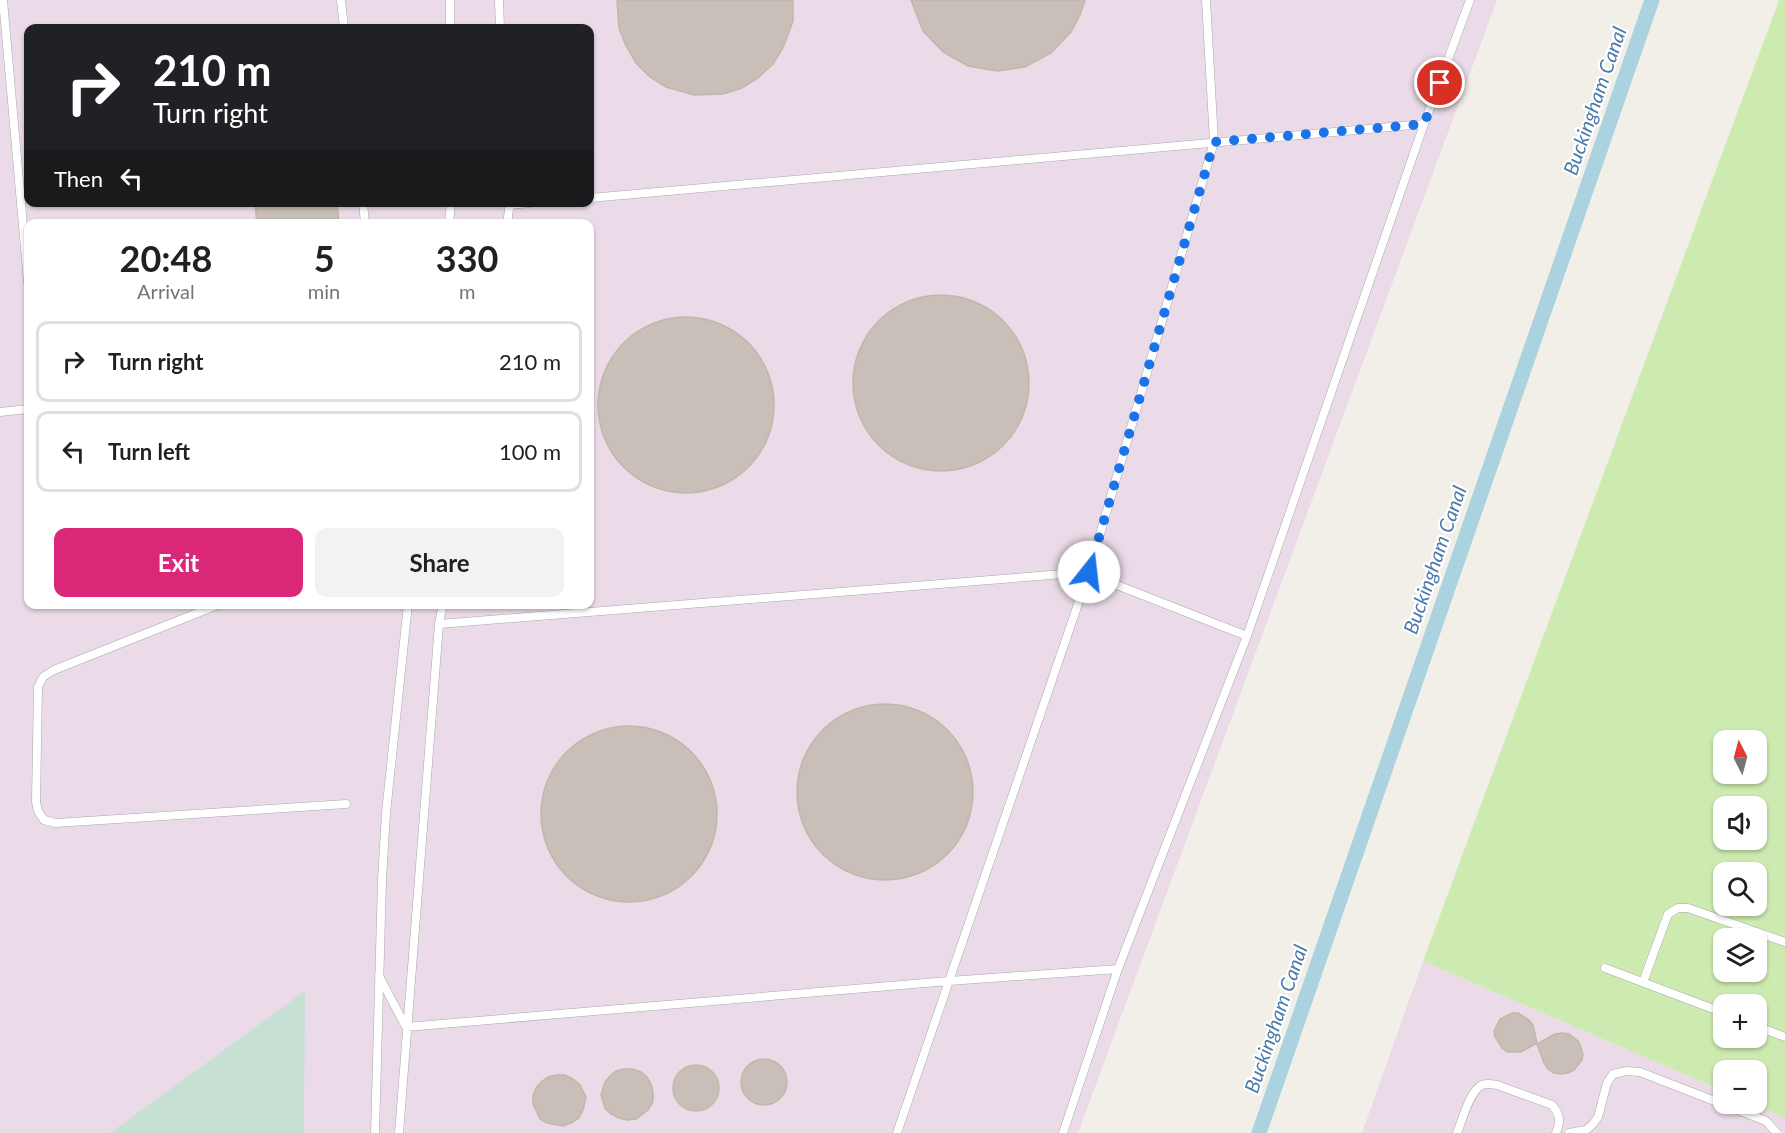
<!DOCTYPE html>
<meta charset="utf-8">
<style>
body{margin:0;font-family:Lato,sans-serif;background:#f2f2f2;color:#202124;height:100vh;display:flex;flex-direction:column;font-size:22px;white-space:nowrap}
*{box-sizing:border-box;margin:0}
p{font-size:20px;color:#757577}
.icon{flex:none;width:33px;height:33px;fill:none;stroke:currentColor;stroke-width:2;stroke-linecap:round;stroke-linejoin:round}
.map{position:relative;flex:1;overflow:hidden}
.details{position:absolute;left:24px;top:219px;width:570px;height:390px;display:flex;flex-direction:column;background:#fff;border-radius:12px;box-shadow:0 2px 4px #0004}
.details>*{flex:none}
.hud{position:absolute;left:24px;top:24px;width:570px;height:183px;border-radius:12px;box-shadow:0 2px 4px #0004;background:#202124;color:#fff;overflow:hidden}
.needle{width:39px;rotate:354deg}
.controls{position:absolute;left:1713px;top:730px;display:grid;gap:12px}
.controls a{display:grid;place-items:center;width:54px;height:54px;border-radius:12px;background:#fff;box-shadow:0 2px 4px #0004;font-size:30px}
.pin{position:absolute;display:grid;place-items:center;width:51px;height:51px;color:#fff;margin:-26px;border:3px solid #fff;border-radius:50%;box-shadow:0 2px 6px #0007}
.me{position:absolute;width:66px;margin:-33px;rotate:16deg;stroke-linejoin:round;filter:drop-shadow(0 0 4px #0008)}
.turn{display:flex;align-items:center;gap:21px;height:126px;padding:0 30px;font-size:27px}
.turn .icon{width:78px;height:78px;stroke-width:2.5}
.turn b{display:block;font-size:42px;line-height:51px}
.then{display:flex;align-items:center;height:57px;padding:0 30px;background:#0003;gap:12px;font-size:22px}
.eta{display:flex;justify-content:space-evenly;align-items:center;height:102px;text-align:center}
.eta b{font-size:36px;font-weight:700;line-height:42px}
.action{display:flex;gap:12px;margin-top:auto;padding:12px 30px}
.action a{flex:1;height:69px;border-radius:12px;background:#db2777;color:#fff;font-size:24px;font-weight:700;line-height:69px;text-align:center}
.action a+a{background:#f2f2f2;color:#202124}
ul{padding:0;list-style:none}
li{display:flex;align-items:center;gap:18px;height:81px;margin:0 12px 9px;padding:0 18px;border:3px solid #e0e0e0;border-radius:12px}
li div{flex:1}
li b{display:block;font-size:22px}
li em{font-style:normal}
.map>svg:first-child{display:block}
</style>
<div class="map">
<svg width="1785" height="1133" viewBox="0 0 1785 1133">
<rect width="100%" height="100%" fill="#f2efe9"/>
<!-- industrial -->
<path fill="#ebdbe8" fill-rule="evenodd" d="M0,0H1497L1078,1133H0ZM28,28H590V202H28ZM28,224H590V604H28Z
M1423,961L1723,1091L1724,1104H1753L1785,1118V1133H1362Z"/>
<!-- grass -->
<path fill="#cdebb0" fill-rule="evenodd" d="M1779,0H1785V1118L1753,1104H1756V1071H1724L1723,1091L1423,961ZM1724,741H1756V774H1724ZM1724,807H1756V840H1724ZM1724,873H1756V906H1724ZM1724,939H1756V972H1724ZM1724,1005H1756V1038H1724Z"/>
<!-- wetland -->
<path fill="#c6e0d4" d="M305,991L304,1133H110Z"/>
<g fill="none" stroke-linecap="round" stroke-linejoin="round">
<!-- canal -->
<path stroke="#aad3df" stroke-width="15" d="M1259,1133L1652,0"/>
</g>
<!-- building -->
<path fill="#c7bfb8" stroke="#c4b6ab" stroke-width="1.5" d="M617,0H793V21L783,48L773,64L758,78L742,88L723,94L694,95L666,87L650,77L636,63L626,46L619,28Z
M911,0H1085L1080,15L1071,32L1051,53L1025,67L997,71L968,66L943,52L923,31Z
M255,202H337L339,224H257Z
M853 383a88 88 0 1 1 176 0a88 88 0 1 1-176 0Z
M598 405a88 88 0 1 1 176 0a88 88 0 1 1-176 0Z
M797 792a88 88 0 1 1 176 0a88 88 0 1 1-176 0Z
M541 814a88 88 0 1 1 176 0a88 88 0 1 1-176 0Z
M1512,1013H1518L1529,1020L1533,1025L1537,1043L1521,1052H1507L1502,1048L1495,1037L1494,1031L1500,1019Z
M1563,1033L1569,1034L1579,1042L1583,1054L1582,1060L1574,1070L1568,1073L1561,1074L1554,1073L1548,1069L1544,1063L1537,1044L1555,1034Z
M741 1082a23 23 0 1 1 46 0a23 23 0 1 1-46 0Z
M673 1088a23 23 0 1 1 46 0a23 23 0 1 1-46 0Z
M624,1069H633L641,1072L647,1077L651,1084L653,1092V1101L649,1109L636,1119L627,1120L619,1118L611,1114L605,1108L601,1095L605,1082L610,1076L616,1071Z
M556,1075H565L573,1079L580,1085L586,1097L583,1110L579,1118L571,1123L563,1126L547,1123L540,1119L533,1104V1096L536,1088L541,1082L548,1077Z"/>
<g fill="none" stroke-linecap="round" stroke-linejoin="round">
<defs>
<path id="service" d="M3,0L28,282
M341,0L344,28
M450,0V28
M499,0L500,28
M590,198L1424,124
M363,202L365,224
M510,205L538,202
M449,224L451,202
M507,224L510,202
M0,412L28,409
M220,604L54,670L43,677L38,687L36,802L38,811L44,820L56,823L346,804
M439,624L1089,572L1104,580L1247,636
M1605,968L1724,1013
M379,976L406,1027L949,981L1118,969L1247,636L1424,124L1470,0
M1643,982L1668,914L1678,908H1688L1785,942
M1756,1026L1785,1037
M375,1133L382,880L386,813L408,604
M399,1133L439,624L443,604
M897,1133L1089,572L1214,142L1206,0
M1063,1133L1118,969
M1457,1133C1462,1121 1470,1090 1482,1085C1487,1083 1492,1084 1497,1085L1552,1105C1560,1114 1561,1122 1556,1133
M1569,1133L1586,1130L1593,1124L1598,1117L1607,1083L1613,1074L1627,1071L1640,1072L1766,1121L1777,1133"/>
</defs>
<!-- service casing -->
<use href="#service" stroke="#a9a9a9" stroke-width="9"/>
<!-- service -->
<use href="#service" stroke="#fff" stroke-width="8"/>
</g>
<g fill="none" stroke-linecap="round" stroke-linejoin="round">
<!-- route -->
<path stroke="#1a73e8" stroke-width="10" stroke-dasharray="0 18" d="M1089,572L1214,142L1424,124L1440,83"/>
</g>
<g text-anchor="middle" stroke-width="4.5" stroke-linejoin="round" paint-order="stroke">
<!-- water labels -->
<g font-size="20" font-style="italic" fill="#4a7aab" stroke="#fff">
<text transform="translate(1595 101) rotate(-71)" y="7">Buckingham Canal</text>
<text transform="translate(1435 560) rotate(-71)" y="7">Buckingham Canal</text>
<text transform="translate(1276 1019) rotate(-71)" y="7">Buckingham Canal</text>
</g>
</g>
</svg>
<div class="controls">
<a><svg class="needle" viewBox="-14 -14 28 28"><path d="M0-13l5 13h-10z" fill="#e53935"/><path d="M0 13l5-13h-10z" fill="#757577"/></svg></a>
<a><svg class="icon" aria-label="sound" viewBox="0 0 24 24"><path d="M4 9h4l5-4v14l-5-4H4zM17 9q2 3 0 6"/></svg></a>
<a><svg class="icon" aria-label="search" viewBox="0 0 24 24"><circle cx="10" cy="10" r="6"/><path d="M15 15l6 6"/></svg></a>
<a><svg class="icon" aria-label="layers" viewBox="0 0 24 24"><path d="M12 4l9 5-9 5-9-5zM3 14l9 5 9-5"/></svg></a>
<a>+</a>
<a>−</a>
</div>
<div class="pin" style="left:1440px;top:83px;background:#d93025"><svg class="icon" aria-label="arrive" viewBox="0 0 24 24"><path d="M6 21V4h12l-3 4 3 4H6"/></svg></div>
<svg class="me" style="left:1089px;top:572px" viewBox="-20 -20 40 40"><circle r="19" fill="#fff"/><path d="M0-13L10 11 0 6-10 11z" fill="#1a73e8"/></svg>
<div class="hud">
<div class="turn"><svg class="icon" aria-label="right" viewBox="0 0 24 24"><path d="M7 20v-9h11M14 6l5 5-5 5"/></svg><div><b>210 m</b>Turn right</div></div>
<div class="then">Then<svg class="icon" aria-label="left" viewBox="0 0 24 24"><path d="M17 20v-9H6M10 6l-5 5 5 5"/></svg></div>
</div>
<section class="details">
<div class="eta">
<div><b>20:48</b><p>Arrival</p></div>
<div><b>5</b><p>min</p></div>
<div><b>330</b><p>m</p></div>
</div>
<ul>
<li><svg class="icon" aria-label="right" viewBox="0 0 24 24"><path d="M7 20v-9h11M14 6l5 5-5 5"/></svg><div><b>Turn right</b></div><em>210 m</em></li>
<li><svg class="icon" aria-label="left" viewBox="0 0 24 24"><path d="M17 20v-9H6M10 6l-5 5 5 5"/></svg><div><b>Turn left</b></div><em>100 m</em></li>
</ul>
<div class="action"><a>Exit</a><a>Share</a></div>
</section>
</div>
